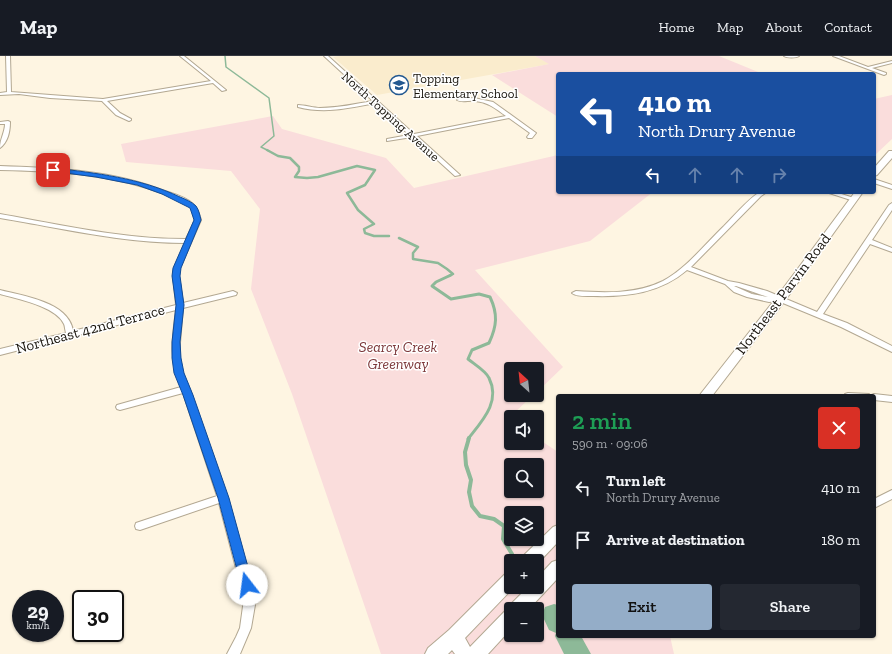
<!DOCTYPE html>
<meta charset="utf-8">
<style>
body{margin:0;font-family:"Zilla Slab",serif;background:#242831;color:#f1f3f6;height:100vh;display:flex;flex-direction:column;font-size:15px;white-space:nowrap}
*{box-sizing:border-box;margin:0}
p{font-size:13px;color:#9ea1a6}
.icon{flex:none;width:22px;height:22px;fill:none;stroke:currentColor;stroke-width:2;stroke-linecap:round;stroke-linejoin:round}
.map{position:relative;flex:1;overflow:hidden}
.side{position:absolute;left:556px;top:338px;width:320px;height:244px;display:flex;flex-direction:column;background:#171b24;border-radius:4px;box-shadow:0 1px 3px #0004}
.side>*{flex:none}
.guide{position:absolute;left:556px;top:16px;width:320px;height:122px;border-radius:4px;box-shadow:0 1px 3px #0004;background:#1a4fa0;color:#fff;overflow:hidden}
.needle{width:26px;rotate:333deg}
.tools{position:absolute;left:504px;top:306px;display:grid;gap:8px}
.tools a{display:grid;place-items:center;width:40px;height:40px;border-radius:4px;background:#171b24;box-shadow:0 1px 3px #0004;font-size:20px}
.speed{position:absolute;left:12px;top:534px;display:flex;gap:8px;font-size:20px;font-weight:700;text-align:center}
.speed>*{display:grid;place-content:center;width:52px;height:52px;border-radius:50%;background:#171b24;box-shadow:0 1px 3px #0004;line-height:1}
.speed small{font-size:10px;font-weight:400}
.speed .limit{border:2px solid #111;border-radius:6px;background:#fff;color:#111}
.pin{position:absolute;display:grid;place-items:center;width:34px;height:34px;color:#fff;margin:-17px;border-radius:8px;box-shadow:0 2px 6px #0006}
.me{position:absolute;width:44px;margin:-22px;rotate:345deg;stroke-linejoin:round;filter:drop-shadow(0 0 3px #0008)}
.turn{display:flex;align-items:center;gap:14px;height:84px;padding:0 16px;font-size:18px}
.turn .icon{width:52px;height:52px;stroke-width:2.5}
.turn b{display:block;font-size:28px;line-height:34px}
.lanes{display:flex;align-items:center;height:38px;padding:0 16px;background:#0003;justify-content:center;gap:20px;direction:ltr}
.lanes .off{opacity:.35}
.round{display:grid;place-items:center;flex:none;width:42px;height:42px;border-radius:4px;background:#242831}
.overview{display:flex;align-items:center;justify-content:space-between;height:68px;padding:0 16px}
h1{font-size:24px;font-weight:600;line-height:30px;color:#1e9e55}
.button{display:flex;gap:8px;margin-top:auto;padding:8px 16px}
.button a{flex:1;height:46px;border-radius:4px;background:#94adc8;color:#111;font-size:16px;font-weight:600;line-height:46px;text-align:center}
.button a+a{background:#242831;color:#f1f3f6}
ul{padding:0;list-style:none}
li{display:flex;align-items:center;gap:12px;height:52px;padding:0 16px}
li div{flex:1}
li b{display:block;font-size:15px}
li em{font-style:normal}
header{display:flex;align-items:center;gap:24px;box-sizing:border-box;height:56px;padding:0 20px;background:#171b24;border-bottom:1px solid #363941}
header strong{font-size:19px}
nav{display:flex;gap:22px;margin-inline-start:auto;font-size:14px}
.map>svg:first-child{display:block}
</style>
<header>
<strong>Map</strong>
<nav><a>Home</a><a>Map</a><a>About</a><a>Contact</a></nav>
</header>
<div class="map">
<svg width="892" height="598" viewBox="0 0 892 598">
<rect width="100%" height="100%" fill="#fef5e2"/>
<!-- built -->
<path fill="#faeccd" d="M339,0H535L550,8L377,39L333,1Z"/>
<!-- green -->
<path fill="#fadddc" fill-rule="evenodd" d="M535,0H719L763,18H558V61L492,19L549,8Z
M892,39V83L874,100V43Z
M273,60L282,73L386,102L414,132L558,99V136H653L590,185L475,214L563,311L537,336V313H511V339H533L508,363L511,365V387H537V382L558,396V580H670L674,598H381L292,338L251,233L260,153L231,115L126,106L121,88ZM511,409H537V435H511ZM511,457H537V483H511ZM511,505H537V531H511ZM511,553H537V579H511Z"/>
<g fill="none" stroke-linecap="round" stroke-linejoin="round">
<!-- stream-far3 -->
<path stroke="#8db998" stroke-width="1.5" d="M225,0L226,11L269,42L274,80L261,91L269,95"/>
<!-- stream-far2 -->
<path stroke="#8db998" stroke-width="2.5" d="M267,94L278,100L290,102L299,111V115L295,121L307,122L318,121L357,110L375,114L365,129L347,137L358,154L374,168L364,173L365,177L374,180H389
M399,182L418,191L413,197V203L438,207L447,213L453,218L449,220"/>
<!-- stream-far1 -->
<path stroke="#8db998" stroke-width="3" d="M451,219L436,226L432,230L451,243L479,238L490,241C498,258 497,270 489,287L472,294L468,303C474,308 486,315 489,322C501,346 482,365 468,383"/>
<!-- stream -->
<path stroke="#8db998" stroke-width="4" d="M469,382L465,396L466,409L471,424L469,436L472,450L480,460L494,463L504,470L503,483L512,498"/>
<!-- river -->
<path fill="#8db998" fill-rule="evenodd" d="M554,548L558,549V580H581L591,598H564L555,580L556,577L549,574L542,559L545,551Z"/>
<defs>
<path id="street" d="M6,0H10L11,36L103,43L211,25L180,0H184L226,34L222,35L213,27L107,45L120,57L131,63V64L129,65L116,59L102,45L50,42L19,38L0,39V37L7,36Z
M324,0H328L414,78L506,60C496,53 488,46 475,45C469,44 462,47 457,44L459,43L474,42L493,46L536,77L532,82H528L527,81L530,77L509,62L417,80L460,119L455,120L412,81L387,85V83L409,79L376,47C349,52 325,58 298,51V49C305,49 313,52 320,52C338,52 355,48 373,45Z
M784,0H799C796,2 787,2 784,0Z
M833,0H839L868,11L892,5V7L872,12L886,17V18L884,19Z
M8,65L10,66C10,75 8,86 0,92C0,83 5,76 5,68H0V66Z
M0,110C56,112 113,114 165,135C174,138 186,141 193,148C198,152 199,158 201,164L180,212L179,220L183,247L233,235L237,237L236,239L183,252L180,287V302L183,317L192,339L228,442L256,543L251,572L240,598H227L236,581L240,572L244,543L219,447L140,474L136,473L135,470L136,467L217,440L183,337L120,354L117,353L116,351L117,349L181,331C169,302 172,284 176,254L0,299V293L66,277C65,274 65,270 64,268C56,250 17,243 0,238V234C23,240 69,246 73,275L176,249L173,220L174,212L185,187C122,187 61,172 0,162V158C62,169 123,183 186,183L195,164C194,160 193,156 191,152C186,146 174,142 167,139C113,118 57,115 0,114Z
M874,123L892,129V133L874,127Z
M760,136H767L761,140L691,211L728,225L739,227L767,235L817,256L889,149L892,147V154L872,184L892,192V196L870,188L823,258L847,267L892,290V296L841,271L778,245L769,246L747,241L734,236L725,228L687,214C660,237 628,241 593,240C587,240 577,241 572,237L576,235C605,237 637,238 663,225C687,212 705,188 724,170C734,160 748,143 760,136ZM734,230H736L768,241L752,238Z
M826,136H835L857,143L854,145Z
M848,337L869,338L870,340H844L845,338Z
M874,338L892,340V346L874,344V340H870Z
M892,434V443L874,452V443Z"/>
<path id="secondary" d="M889,95H892V102L877,119L874,120V112Z
M855,136H863L784,246L712,340H699L776,242Z
M558,469V486L537,508V505H521L523,500L553,471Z
M558,504V522L529,553H511V573L488,598H455L452,594L448,598H425L428,592L449,574L505,518L511,516V531H514L465,582L470,591L505,555L510,553L512,547L528,531H537V522L552,506Z"/>
</defs>
<!-- street casing -->
<use href="#street" stroke="#b3a892" stroke-width="2"/>
<!-- secondary casing -->
<use href="#secondary" stroke="#b3a892" stroke-width="2"/>
<!-- street -->
<use href="#street" fill="#fff" fill-rule="evenodd"/>
<!-- secondary -->
<use href="#secondary" fill="#fff" fill-rule="evenodd"/>
</g>
<!-- route -->
<path fill="#1a73e8" stroke="#114b97" d="M53,112C96,117 140,122 180,141C185,143 192,146 196,150C199,154 200,160 201,164L181,212L180,220L184,249L180,286L181,302L184,317L193,339L229,442L253,529L251,533L247,535L242,533L241,529L218,442L183,339L174,317L172,302V286L176,249L172,220L173,212L194,164L190,152L162,138L137,129L96,121L50,115V113Z"/>
<!-- icons -->
<defs>
<symbol id="school-ring" viewBox="-11 -11 22 22"><circle r="9.5" fill="#fff" stroke="#225890" stroke-width="1.5"/><path d="M0-5L7-2L0 1L-7-2ZM-4 1L0 2.5L4 1V4Q0 6-4 4Z" fill="#225890"/></symbol>
</defs>
<g fill-rule="evenodd">
<use href="#school-ring" x="388" y="18" width="22" height="22"/>
</g>
<g text-anchor="middle" stroke-width="3" stroke-linejoin="round" paint-order="stroke">
<!-- far-poi labels -->
<g font-size="13" fill="#18140c" stroke="#fff" text-anchor="start">
<text x="413" y="27">Topping<tspan x="413" dy="15">Elementary School</tspan></text>
</g>
<!-- far-street labels -->
<g font-size="13" fill="#18140c" stroke="#fff">
<text transform="translate(391 60) rotate(42)" y="5">North Topping Avenue</text>
</g>
<!-- street labels -->
<g font-size="15" fill="#18140c" stroke="#fff">
<text transform="translate(783 238) rotate(-53)" y="5">Northeast Parvin Road</text>
<text transform="translate(90 273) rotate(-15)" y="5">Northeast 42nd Terrace</text>
</g>
<!-- park labels -->
<g font-size="15" font-style="italic" fill="#7b3638" stroke="#fff">
<text x="398" y="296">Searcy Creek<tspan x="398" dy="17">Greenway</tspan></text>
</g>
</g>
</svg>
<div class="tools">
<a><svg class="needle" viewBox="-14 -14 28 28"><path d="M0-13l5 13h-10z" fill="#e53935"/><path d="M0 13l5-13h-10z" fill="#9ea1a6"/></svg></a>
<a><svg class="icon" aria-label="sound" viewBox="0 0 24 24"><path d="M4 9h4l5-4v14l-5-4H4zM17 9q2 3 0 6"/></svg></a>
<a><svg class="icon" aria-label="search" viewBox="0 0 24 24"><circle cx="10" cy="10" r="6"/><path d="M15 15l6 6"/></svg></a>
<a><svg class="icon" aria-label="layers" viewBox="0 0 24 24"><path d="M12 4l9 5-9 5-9-5zM3 14l9 5 9-5"/></svg></a>
<a>+</a>
<a>−</a>
</div>
<div class="speed"><div>29<small>km/h</small></div><div class="limit">30</div></div>
<div class="pin" style="left:53px;top:114px;background:#d93025"><svg class="icon" aria-label="arrive" viewBox="0 0 24 24"><path d="M6 21V4h12l-3 4 3 4H6"/></svg></div>
<svg class="me" style="left:247px;top:529px" viewBox="-20 -20 40 40"><circle r="19" fill="#fff"/><path d="M0-13L10 11 0 6-10 11z" fill="#1a73e8"/></svg>
<div class="guide">
<div class="turn"><svg class="icon" aria-label="left" viewBox="0 0 24 24"><path d="M17 20v-9H6M10 6l-5 5 5 5"/></svg><div><b>410 m</b>North Drury Avenue</div></div>
<div class="lanes"><svg class="icon" aria-label="left" viewBox="0 0 24 24"><path d="M17 20v-9H6M10 6l-5 5 5 5"/></svg><svg class="icon off" aria-label="ahead" viewBox="0 0 24 24"><path d="M12 20V5M6 11l6-6 6 6"/></svg><svg class="icon off" aria-label="ahead" viewBox="0 0 24 24"><path d="M12 20V5M6 11l6-6 6 6"/></svg><svg class="icon off" aria-label="right" viewBox="0 0 24 24"><path d="M7 20v-9h11M14 6l5 5-5 5"/></svg></div>
</div>
<section class="side">
<div class="overview"><div><h1>2 min</h1><p>590 m · 09:06</p></div><a class="round" style="background:#d93025;color:#fff"><svg class="icon" aria-label="close" viewBox="0 0 24 24"><path d="M6 6l12 12M18 6L6 18"/></svg></a></div>
<ul>
<li><svg class="icon" aria-label="left" viewBox="0 0 24 24"><path d="M17 20v-9H6M10 6l-5 5 5 5"/></svg><div><b>Turn left</b><p>North Drury Avenue</p></div><em>410 m</em></li>
<li><svg class="icon" aria-label="arrive" viewBox="0 0 24 24"><path d="M6 21V4h12l-3 4 3 4H6"/></svg><div><b>Arrive at destination</b></div><em>180 m</em></li>
</ul>
<div class="button"><a>Exit</a><a>Share</a></div>
</section>
</div>
